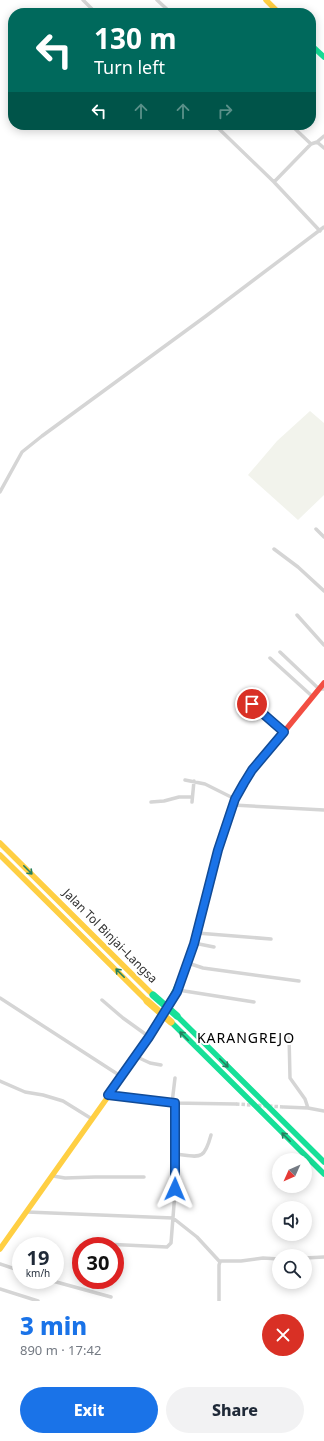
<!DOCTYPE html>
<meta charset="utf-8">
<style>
body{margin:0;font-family:"Noto Sans",sans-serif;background:#f2f2f3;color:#1f2937;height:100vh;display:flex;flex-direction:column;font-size:15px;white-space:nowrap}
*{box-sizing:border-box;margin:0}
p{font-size:13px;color:#747a83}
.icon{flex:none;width:22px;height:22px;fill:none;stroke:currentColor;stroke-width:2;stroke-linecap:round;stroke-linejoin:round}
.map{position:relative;height:1301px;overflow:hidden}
.panel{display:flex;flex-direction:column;background:#fff;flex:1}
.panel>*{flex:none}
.guide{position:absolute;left:8px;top:8px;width:308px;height:122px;border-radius:16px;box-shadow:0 2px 10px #0003;background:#00695c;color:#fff;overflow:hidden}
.needle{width:26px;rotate:225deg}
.buttons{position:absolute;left:272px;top:1153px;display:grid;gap:8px}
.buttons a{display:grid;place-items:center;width:40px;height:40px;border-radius:50%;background:#fff;box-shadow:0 2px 10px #0003;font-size:20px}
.speed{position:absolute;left:12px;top:1237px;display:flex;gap:8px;font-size:20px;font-weight:700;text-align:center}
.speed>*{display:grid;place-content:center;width:52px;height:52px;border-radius:50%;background:#fff;box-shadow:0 2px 10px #0003;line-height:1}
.speed small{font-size:10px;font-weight:400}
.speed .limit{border:6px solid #d22;background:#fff;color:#111}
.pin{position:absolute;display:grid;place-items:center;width:34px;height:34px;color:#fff;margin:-17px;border:2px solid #fff;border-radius:50%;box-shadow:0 1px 4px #0007}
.me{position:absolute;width:44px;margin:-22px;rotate:1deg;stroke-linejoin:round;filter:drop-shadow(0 0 3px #0008)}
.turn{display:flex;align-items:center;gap:14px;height:84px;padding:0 20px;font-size:18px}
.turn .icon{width:52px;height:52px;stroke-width:2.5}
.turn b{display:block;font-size:28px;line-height:34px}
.lanes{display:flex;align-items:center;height:38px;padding:0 20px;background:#0003;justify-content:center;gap:20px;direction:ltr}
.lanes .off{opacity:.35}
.round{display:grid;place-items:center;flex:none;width:42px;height:42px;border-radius:21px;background:#f2f2f3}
.summary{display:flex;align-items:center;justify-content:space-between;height:68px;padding:0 20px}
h1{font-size:24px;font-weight:800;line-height:30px;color:#1a73e8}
.cta{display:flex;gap:8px;margin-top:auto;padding:8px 20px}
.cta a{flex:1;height:46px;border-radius:24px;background:#1a73e8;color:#fff;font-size:16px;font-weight:800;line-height:46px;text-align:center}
.cta a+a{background:#f2f2f3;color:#1f2937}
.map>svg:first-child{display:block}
</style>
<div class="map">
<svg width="324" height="1301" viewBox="0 0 324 1301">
<rect width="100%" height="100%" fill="#fff"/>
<!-- green -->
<path fill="#f2f3ec" d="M310,411L324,423V495L298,520L248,475L277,441Z"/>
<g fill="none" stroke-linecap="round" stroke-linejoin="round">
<!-- street-tunnel -->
<path stroke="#d6d6d6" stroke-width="3.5" stroke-dasharray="3.5 2" stroke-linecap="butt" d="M236,1104L284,1107"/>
<!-- street -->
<path stroke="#d5d5d5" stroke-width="3.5" d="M83,0L96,13
M157,0L171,13
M215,125L274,182L320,231
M291,125L311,144
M317,142L324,148
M274,182L311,144L317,142L324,136
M0,492L22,452L42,436L206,316L324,227
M316,529L324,537
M274,549L298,567L324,591
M297,615L324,645
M280,652L319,689H324
M270,658L313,697
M241,695L284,732
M185,780L205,784L235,799
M151,802L164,801L179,797H192
M192,802L194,781
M233,805L324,810
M197,933L271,939
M194,943L214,947
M188,963L203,968L299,981
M178,990L254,1002
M0,998L122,1077
M102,1000L123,1018L148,1036
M289,1035L290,1078L305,1099L308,1108
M135,1056L150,1063L161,1065
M0,1081L25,1092L43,1095L63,1101L92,1119
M110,1095L172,1103L236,1104
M172,1103L175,1078
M284,1107L308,1108L324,1111
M176,1154C200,1157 204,1161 211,1135
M53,1176L65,1178L95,1177H144
M27,1212L173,1218L197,1237L220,1262
M104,1244L167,1247L171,1243L176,1179L175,1103
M305,1258L324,1257
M0,1264L21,1271
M49,1280L111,1297
M0,1289L38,1301
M219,1301V1265L220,1262L219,1261H241L263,1258L279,1259"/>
<!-- fast -->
<path stroke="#16e098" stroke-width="5.5" d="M311,45L324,57
M170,1001L188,963L226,822L235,799L242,788
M177,1016L324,1162
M171,1022L324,1174"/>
<!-- slow -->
<path stroke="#ffcf43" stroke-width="5.5" d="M266,0L279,13
M0,843L153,995
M0,855L147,1001
M0,1249L122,1077L170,1001"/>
<!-- jam -->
<path stroke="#f24e42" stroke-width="5.5" d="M242,788L252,771L324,683"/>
<!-- fast-bridge -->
<path stroke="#16e098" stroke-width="7" d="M153,995L177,1016"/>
<!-- slow-bridge -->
<path stroke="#ffcf43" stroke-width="7" d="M147,1001L171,1022"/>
</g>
<!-- one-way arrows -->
<defs><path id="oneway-shaft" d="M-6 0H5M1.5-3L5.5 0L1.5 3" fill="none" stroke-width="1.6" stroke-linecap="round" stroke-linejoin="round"/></defs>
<g stroke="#25805f">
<use href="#oneway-shaft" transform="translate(28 870) rotate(45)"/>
<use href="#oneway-shaft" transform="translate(120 973) rotate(-135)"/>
<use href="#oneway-shaft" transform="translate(184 1036) rotate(-135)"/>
<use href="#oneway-shaft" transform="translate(224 1063) rotate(45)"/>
<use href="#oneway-shaft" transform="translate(286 1137) rotate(-135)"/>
</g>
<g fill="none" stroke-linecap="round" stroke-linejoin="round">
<defs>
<path id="route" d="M175,1189V1103L108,1095L149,1037L177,992L194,944L218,850L235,799L244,783L252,770L284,732L252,704"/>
</defs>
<!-- route casing -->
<use href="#route" stroke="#114b97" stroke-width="10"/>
<!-- route -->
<use href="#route" stroke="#1a73e8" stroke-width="7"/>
</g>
<g text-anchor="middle" stroke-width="4" stroke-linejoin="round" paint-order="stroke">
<!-- street labels -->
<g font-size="12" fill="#313131" stroke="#fff">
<text transform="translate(110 936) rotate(45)" y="4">Jalan Tol Binjai–Langsa</text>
</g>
<!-- quarter labels -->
<g font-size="14" letter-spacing="1" fill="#000" stroke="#fff">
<text x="246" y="1043">KARANGREJO</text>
</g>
</g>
</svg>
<div class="buttons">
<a><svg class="needle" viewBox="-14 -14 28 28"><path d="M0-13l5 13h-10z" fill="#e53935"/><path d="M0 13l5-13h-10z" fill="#747a83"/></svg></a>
<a><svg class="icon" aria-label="sound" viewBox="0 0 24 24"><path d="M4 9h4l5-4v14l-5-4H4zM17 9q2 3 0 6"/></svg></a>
<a><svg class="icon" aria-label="search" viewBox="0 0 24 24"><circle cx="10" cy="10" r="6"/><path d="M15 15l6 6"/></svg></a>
</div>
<div class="speed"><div>19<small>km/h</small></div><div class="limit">30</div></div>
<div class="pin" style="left:252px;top:704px;background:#d93025"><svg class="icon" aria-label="arrive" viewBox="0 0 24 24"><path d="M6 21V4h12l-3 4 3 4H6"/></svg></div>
<svg class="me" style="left:175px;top:1189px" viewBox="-20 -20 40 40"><path d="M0-17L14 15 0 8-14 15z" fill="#1a73e8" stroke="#fff" stroke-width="4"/></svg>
<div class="guide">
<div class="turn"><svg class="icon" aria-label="left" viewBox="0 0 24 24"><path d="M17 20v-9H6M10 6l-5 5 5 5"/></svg><div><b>130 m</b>Turn left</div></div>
<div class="lanes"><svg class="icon" aria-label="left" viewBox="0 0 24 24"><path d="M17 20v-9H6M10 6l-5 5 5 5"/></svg><svg class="icon off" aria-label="ahead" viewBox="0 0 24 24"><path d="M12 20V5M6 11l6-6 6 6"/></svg><svg class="icon off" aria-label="ahead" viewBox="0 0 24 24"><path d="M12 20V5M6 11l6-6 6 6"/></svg><svg class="icon off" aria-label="right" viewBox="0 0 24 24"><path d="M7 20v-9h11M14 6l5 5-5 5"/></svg></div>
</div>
</div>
<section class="panel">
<div class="summary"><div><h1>3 min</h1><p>890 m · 17:42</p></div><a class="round" style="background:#d93025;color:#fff"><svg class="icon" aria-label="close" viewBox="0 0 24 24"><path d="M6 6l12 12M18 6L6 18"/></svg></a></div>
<div class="cta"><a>Exit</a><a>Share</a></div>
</section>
